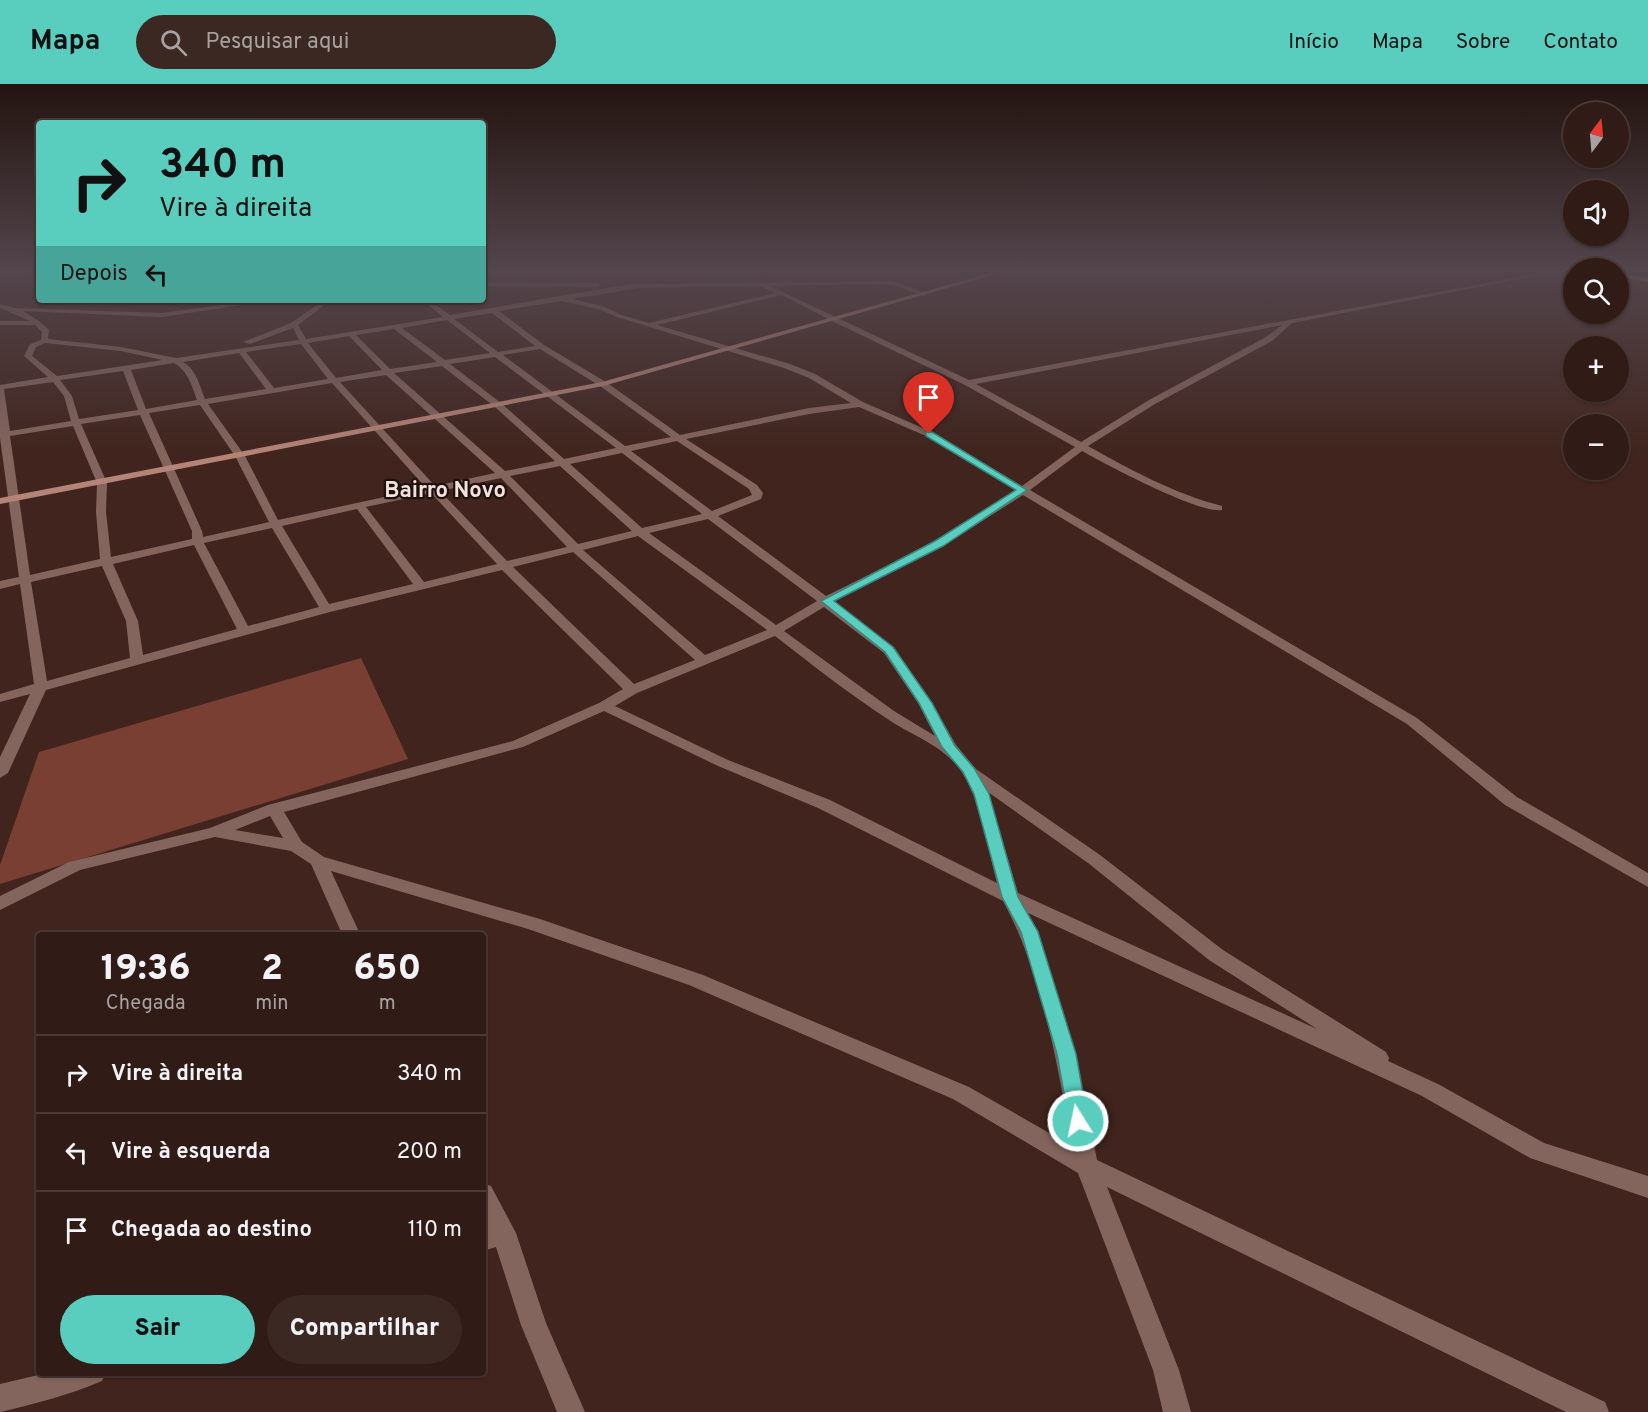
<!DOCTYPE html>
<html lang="pt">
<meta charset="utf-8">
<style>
body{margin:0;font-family:Overpass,sans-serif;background:#3c2823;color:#f1f3f6;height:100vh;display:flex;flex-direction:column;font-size:22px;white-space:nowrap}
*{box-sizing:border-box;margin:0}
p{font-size:20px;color:#a8a1a1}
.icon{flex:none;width:33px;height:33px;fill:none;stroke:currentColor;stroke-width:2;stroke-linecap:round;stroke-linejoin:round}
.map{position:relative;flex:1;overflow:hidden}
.details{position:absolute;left:36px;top:848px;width:450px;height:444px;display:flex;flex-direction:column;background:#301b16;border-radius:6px;box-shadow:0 2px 4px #0004,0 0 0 2px #4b3935}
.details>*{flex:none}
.hud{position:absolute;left:36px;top:36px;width:450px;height:183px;border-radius:6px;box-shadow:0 2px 4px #0004,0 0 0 2px #4b3935;background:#59cebf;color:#111;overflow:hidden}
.needle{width:39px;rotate:16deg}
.fabs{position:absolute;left:1563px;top:18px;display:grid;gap:12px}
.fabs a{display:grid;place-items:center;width:66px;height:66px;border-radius:50%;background:#301b16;box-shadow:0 2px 4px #0004,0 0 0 2px #4b3935;font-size:30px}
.pin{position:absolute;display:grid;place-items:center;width:51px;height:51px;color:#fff;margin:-62px -26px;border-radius:50% 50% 50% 0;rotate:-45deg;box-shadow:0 0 6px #0007}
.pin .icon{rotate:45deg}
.me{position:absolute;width:66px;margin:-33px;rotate:350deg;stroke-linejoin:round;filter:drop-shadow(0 0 4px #0008)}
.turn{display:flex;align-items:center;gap:21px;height:126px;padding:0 24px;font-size:27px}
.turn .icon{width:78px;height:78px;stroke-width:2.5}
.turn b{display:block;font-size:42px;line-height:51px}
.then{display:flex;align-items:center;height:57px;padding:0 24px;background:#0003;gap:12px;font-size:22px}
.eta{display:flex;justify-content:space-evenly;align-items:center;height:102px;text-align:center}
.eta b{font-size:36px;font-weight:800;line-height:42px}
.primary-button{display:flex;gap:12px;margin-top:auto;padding:12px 24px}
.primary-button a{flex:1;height:69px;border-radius:36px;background:#59cebf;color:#111;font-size:24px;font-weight:800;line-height:69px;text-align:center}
.primary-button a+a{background:#3c2823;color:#f1f3f6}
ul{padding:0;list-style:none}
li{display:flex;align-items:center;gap:18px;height:78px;padding:0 24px;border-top:2px solid #4b3935}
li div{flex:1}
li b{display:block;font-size:22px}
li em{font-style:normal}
header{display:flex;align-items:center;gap:36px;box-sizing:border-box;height:84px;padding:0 30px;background:#59cebf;color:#111}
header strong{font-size:28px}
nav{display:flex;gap:33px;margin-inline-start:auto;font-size:21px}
.search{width:420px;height:54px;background:#3c2823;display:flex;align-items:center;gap:15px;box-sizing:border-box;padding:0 21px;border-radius:33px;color:#a8a1a1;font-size:22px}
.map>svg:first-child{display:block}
</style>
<header>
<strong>Mapa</strong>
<div class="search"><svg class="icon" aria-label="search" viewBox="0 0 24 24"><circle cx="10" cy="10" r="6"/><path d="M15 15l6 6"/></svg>Pesquisar aqui</div>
<nav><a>Início</a><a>Mapa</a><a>Sobre</a><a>Contato</a></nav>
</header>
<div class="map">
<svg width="1648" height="1328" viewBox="0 0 1648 1328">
<rect width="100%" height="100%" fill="#40241d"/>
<!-- green -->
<path fill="#783f32" d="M361,574L408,675L0,800V781L39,668Z"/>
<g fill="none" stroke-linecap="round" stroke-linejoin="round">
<!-- street -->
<path fill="#84655d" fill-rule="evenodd" d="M1555,186H1568L1292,239L1272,257L1155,320L1088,362C1129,385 1175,410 1222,422V426C1199,430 1105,380 1082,367L1030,406L1417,634L1517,713L1648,789V803L1505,721L1407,640L1023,411L943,462L833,518L894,563L932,619L956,661L976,685L1100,771L1223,866L1386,968L1389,974L1388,977L1438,1000L1544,1059L1648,1092V1114L1530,1074L1422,1012L1028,829L1038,847L1076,970L1097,1076L1605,1318L1609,1328H1566L1107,1103L1179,1286L1191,1328H1163L1153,1286L1078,1089L953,1015L689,901L528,845L331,787L360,850H342L311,780L291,767L215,753L80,786L0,826V812L69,778L210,744L268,721L513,657L599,619L623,605L502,486L330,528L46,606L8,689L0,694V673L30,610L0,618V610L34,600L20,500L0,505V497L19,493L0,354V301L48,293L24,272L30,260L41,256L42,248L35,241H0V237H30L0,224V220L14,224L162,229L258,216H276L162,233L23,227L39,237L49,246L48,255L121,263L176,274L299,256L293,244L250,260L243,258L291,239L324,216H331L298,241L306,255L443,233L422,216H429L450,231L630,200L894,197L927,210L924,212L893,201L878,200L770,202L969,296ZM759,202L776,209L649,239L621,231L605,223L572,215L640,204ZM782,211L832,237L965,301L1075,363L1022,402L932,348L863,318L815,290L790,280L657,241ZM562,217L601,226L617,233L784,284L809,294L851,319L809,324L680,351L606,298L544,261L499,227ZM492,229L535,262L498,268L454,235ZM447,236L490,269L445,276L402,244ZM1282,241L1266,253L1149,316L1081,358L976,300ZM394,245L437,278L390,285L356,251ZM349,252L382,286L336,294L308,259ZM45,259L121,267L163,276L57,292L32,272L36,263ZM301,260L328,295L274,304L246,268ZM540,265L600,302L671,353L625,362L503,271ZM239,269L266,305L205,315C200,302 196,285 183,278ZM495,273L616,364L564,375L501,319L450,280ZM174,279C188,287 192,302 197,316L146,325L131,286ZM442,282L495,323L555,377L505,387L394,289ZM123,287L138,326L79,335L72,312L60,296ZM386,291L495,389L435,402L340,298ZM53,298L64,312L71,337L10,347L4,305ZM332,299L426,404L278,436L245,372L208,320ZM200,321L235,372L269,438L203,453L202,447L149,329ZM859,323L926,352L1016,406L935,458L826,512L718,432L761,415L763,409L757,401L686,355L809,330ZM140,331L192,447V455L111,473L106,428L107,399L81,340ZM73,342L97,399L96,428L100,475L30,491L10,352ZM677,357L749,405L752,411L712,427L631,367ZM622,369L702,430L642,444L570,380ZM560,382L632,447L578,460L510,392ZM501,394L567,463L507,477L440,407ZM431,409L497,480L424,498L366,423ZM357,425L413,500L329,520L282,442ZM708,435L817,517L776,541L649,449ZM272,444L319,523L248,542L204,459ZM638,452L767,546L705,571L583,466ZM194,461L237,545L143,571L138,537L113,480ZM573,468L695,576L634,600L513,483ZM102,482L126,537L130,574L47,597L31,498ZM824,523L884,569L918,619L935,652L894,627L784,547ZM775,552C811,580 848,609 886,634C912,652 946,662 963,690C982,722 988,764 997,799L830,716L728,676L615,622L637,609ZM604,627L718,682L818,724L1003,817C1042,888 1058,983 1072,1062L969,1003L703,891L540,835L324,773L302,758L284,728L523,663ZM988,708L1088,779L1209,876L1317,945L1018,809ZM270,732L283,754L235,746Z
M483,198L597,199L600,201L597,203L483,202Z
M483,1099L491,1102L516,1149L546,1239L585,1328H557L521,1241L496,1163L483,1167V1145L488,1143L483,1133Z
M51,1288H106L102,1297C69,1311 35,1320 0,1328V1300Z"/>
<!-- secondary -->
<path fill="#b58478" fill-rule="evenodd" d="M1001,186H1011L603,302L0,420V414L602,298Z"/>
<!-- primary -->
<path fill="#da9c8d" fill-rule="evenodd" d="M1618,189L1648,194V198L1618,193Z"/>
</g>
<!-- sky -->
<linearGradient id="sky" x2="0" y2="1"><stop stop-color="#231410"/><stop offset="0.5" stop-color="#53454c"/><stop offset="1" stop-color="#53454c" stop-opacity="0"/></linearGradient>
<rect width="1648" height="372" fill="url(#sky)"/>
<!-- route -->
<path fill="#59cebf" stroke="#3a867c" stroke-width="1.5" d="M926,348H932L1027,406L943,462L834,517L893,563L932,619L955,662L974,684L989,710L1018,813L1038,848L1076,970L1088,1037L1086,1043L1078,1046L1071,1043L1069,1037L1057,970L1021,848L1002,813L974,710L963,688L942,663L919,619L885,568L821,517L935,457L1016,406L926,352Z"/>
<g text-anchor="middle" stroke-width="4.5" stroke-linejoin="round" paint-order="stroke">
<!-- far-district labels -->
<g font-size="22" font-weight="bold" fill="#f4e1dc" stroke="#1e110e">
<text x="445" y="413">Bairro Novo</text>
</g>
</g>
</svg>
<div class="fabs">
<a><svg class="needle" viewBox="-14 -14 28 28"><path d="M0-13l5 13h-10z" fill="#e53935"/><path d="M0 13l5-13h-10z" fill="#a8a1a1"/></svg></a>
<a><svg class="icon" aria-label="sound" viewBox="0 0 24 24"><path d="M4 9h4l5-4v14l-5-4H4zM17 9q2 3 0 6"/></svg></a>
<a><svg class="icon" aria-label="search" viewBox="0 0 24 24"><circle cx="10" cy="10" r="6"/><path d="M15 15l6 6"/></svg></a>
<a>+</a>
<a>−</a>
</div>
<div class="pin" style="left:929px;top:350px;background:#d93025"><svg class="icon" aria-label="arrive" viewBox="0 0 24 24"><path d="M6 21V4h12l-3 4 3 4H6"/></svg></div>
<svg class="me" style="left:1078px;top:1037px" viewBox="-20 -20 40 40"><circle r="17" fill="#59cebf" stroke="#fff" stroke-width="3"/><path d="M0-11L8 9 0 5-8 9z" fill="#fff"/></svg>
<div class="hud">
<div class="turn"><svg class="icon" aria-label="right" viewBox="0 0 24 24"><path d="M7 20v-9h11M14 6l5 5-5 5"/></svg><div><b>340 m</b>Vire à direita</div></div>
<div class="then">Depois<svg class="icon" aria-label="left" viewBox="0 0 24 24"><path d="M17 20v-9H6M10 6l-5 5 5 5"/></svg></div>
</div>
<section class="details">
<div class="eta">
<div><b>19:36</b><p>Chegada</p></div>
<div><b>2</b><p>min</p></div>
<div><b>650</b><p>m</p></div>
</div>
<ul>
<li><svg class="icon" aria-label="right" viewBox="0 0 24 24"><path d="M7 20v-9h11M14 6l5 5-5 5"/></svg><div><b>Vire à direita</b></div><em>340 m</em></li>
<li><svg class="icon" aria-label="left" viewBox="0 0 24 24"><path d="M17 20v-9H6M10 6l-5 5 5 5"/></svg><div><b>Vire à esquerda</b></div><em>200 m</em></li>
<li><svg class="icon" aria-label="arrive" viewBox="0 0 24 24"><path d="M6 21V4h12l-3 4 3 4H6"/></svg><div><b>Chegada ao destino</b></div><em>110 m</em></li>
</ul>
<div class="primary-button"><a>Sair</a><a>Compartilhar</a></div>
</section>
</div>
